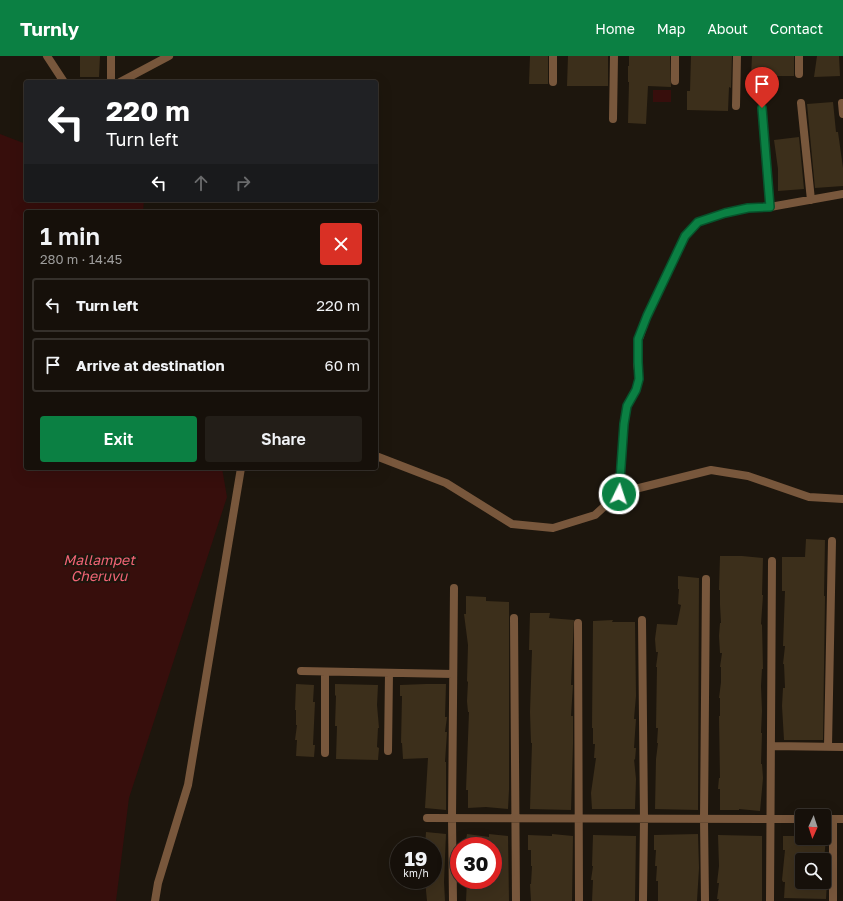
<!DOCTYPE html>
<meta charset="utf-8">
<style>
body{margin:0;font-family:"Golos Text",sans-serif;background:#231e18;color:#f1f3f6;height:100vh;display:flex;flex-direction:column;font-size:15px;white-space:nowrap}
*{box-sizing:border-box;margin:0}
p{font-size:13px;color:#9e9d9c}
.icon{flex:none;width:22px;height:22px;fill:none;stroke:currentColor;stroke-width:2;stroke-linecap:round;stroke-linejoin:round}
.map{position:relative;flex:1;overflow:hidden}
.panel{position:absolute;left:24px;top:154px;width:354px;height:260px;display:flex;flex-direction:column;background:#16100a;border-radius:4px;box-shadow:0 4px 16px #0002,0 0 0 1px #35302b}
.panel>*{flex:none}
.top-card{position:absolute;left:24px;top:24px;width:354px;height:122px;border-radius:4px;box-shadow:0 4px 16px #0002,0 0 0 1px #35302b;background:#202124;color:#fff;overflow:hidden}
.needle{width:26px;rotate:183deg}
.fabs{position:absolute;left:795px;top:753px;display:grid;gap:8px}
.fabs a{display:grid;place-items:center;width:36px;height:36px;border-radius:4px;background:#16100a;box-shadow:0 4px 16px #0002,0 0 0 1px #35302b;font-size:20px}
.speed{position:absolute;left:390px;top:781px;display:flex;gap:8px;font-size:20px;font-weight:700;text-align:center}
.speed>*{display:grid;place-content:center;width:52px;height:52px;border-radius:50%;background:#16100a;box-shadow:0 4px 16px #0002,0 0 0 1px #35302b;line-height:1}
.speed small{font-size:10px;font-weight:400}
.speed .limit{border:6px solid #d22;background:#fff;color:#111}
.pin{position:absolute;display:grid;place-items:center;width:34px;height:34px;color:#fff;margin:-41px -17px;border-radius:50% 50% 50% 0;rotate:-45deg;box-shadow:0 0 4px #0007}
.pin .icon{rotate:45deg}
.me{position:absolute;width:44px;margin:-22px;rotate:4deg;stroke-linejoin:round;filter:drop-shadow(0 0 3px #0008)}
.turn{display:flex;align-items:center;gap:14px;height:84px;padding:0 16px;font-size:18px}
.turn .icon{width:52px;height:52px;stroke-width:2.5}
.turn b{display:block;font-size:28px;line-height:34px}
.lanes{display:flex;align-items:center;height:38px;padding:0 16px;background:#0003;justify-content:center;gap:20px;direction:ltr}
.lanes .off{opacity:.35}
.round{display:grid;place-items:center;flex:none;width:42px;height:42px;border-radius:4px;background:#231e18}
.head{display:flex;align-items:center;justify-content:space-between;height:68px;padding:0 16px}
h1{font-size:24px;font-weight:600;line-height:30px}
.primary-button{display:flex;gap:8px;margin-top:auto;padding:8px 16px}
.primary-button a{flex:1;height:46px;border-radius:4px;background:#0b8043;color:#fff;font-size:16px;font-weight:600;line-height:46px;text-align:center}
.primary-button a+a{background:#231e18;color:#f1f3f6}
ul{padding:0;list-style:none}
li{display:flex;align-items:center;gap:12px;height:54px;margin:0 8px 6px;padding:0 8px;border:2px solid #35302b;border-radius:4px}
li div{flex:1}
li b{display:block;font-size:15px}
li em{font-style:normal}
header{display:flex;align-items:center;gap:24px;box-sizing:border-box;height:56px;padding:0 20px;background:#0b8043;color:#fff}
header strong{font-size:19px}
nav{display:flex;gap:22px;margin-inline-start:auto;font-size:14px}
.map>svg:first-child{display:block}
</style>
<header>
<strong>Turnly</strong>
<nav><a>Home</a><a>Map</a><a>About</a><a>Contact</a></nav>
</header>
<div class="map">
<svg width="843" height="845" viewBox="0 0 843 845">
<rect width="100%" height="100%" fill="#1d160d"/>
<!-- water -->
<path fill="#370e0c" d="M653,34H671V46H653Z
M0,78L26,88V144H144L143,156H26V412H222L227,441L129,742L116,845H0Z"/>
<!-- building -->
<path fill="#3c2f1b" d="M80,0H100L99,21H80Z
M530,0H548V28H529Z
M568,0H608V30H567Z
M629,0H670L671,31L648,30L646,68L628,67L629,26H628V10H629Z
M691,0H732L731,32L729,31L728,55L687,54V35H690Z
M752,0H794V20H751Z
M817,0H839L840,20L814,21Z
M833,46L836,76H838L843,112V130L815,132L807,48Z
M799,81L804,133L778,135V113L774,84Z
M806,483L825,484L824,540H825L823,684H784L782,650L783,632H785L784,608H783L785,590H783L785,535H782V501H805Z
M720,500H742L763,502L762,539H763L761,568L762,569L763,613H762L761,630L762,655L761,677H762L761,708H762L763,722L760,755L739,753V754H720V733H718L719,722H720L719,660H720V642H719L721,626V611H720L722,597H720L719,580L720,567H721L720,549V534H719Z
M678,520L699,522L698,754L655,753L656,703L658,687H657L658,672H656L657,611H656L658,596H656L655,583L657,568L677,569L681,549L678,548L679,533H678Z
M466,540L486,541V545L509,546V734L508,753L486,751L468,752V734H466L469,656H468L467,645L468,626L467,625L468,589L464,558H466Z
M530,557H550L549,562L574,564L571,629H573L571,660H573V688L571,754L530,753L532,687H531L530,656L532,594H529Z
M613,564L612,566H635L636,640L634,663H636L635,677L634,692H636L635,704L634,703L636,723L635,753H592L591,737L596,702H594L595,688H593V672H592L593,565Z
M296,628L314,629L313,646H315L313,689H315L314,701L296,700L297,684H295L297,669H296V654H295Z
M335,628L378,629L377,649L379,672H378L377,691L379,692L378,704L336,703L337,670H335L336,640L335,639Z
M426,628H446L445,661H447L445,676H447L445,706H446V754L425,752L428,702L403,703L402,687H401L402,640H400V629Z
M426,776L446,778L444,826L445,845H427L425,824H433V790H425Z
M467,778L489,781V778L508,780L509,845H466L467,824H493V790H465Z
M552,778L573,780L572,845H531L530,828H531L532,810H531V794H528V779L552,780Z
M698,778L699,812L697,845H658V825H656L657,810H655L656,794H654V779Z
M593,779L636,780L635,845H592L593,824H591L593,810H592Z
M718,779L762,780V845H718L719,843H717L719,827H717L719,810Z
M783,780H801V782H826L824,804H802V826H827L826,843L784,842L785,826H783L782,824L785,794H783Z"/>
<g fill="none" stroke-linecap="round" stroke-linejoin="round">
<!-- street -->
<path stroke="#78573c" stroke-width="8" d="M47,0L64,26
M799,0V18
M675,25V0
M111,26V0
M120,26L169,0
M553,26V0
M801,47L811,144
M842,47L843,58
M736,50L737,0
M762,52L770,151
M613,63L614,0
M376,400L446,427L512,468L553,472L595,459L619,437L711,414L748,420L809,441L843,443
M619,437L624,368L627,350L636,334L639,323L637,306L639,283L647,260L685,180L698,166L725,157L748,152L770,151L843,138
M514,562L516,845
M642,564L644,763L643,845
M578,567L579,845
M301,615L453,618
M325,616V697
M771,690L843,691
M828,690L832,485
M388,695L389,617
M427,762L802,763
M824,763H843
M155,845L158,827L188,729L241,412
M453,845L452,763L454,532
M705,845L704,763L706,523
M770,845L772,505
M833,845V763"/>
</g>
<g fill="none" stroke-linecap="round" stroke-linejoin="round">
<defs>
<path id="route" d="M619,438L624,368L627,350L636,334L639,323L638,306V283L647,260L685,180L698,166L725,157L748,152L770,151L762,52"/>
</defs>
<!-- route casing -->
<use href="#route" stroke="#07532c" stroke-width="10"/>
<!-- route -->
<use href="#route" stroke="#0b8043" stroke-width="7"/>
</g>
<g text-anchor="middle" stroke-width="4" stroke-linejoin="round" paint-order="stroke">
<!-- water labels -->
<g font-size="14" font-style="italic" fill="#f26476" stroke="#1d160d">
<text x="99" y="509">Mallampet<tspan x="99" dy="16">Cheruvu</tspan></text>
</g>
</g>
</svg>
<div class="fabs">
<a><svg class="needle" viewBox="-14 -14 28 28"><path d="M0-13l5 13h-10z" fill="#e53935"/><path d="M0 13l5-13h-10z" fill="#9e9d9c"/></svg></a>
<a><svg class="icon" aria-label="search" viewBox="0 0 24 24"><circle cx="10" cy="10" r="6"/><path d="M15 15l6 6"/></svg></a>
</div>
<div class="speed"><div>19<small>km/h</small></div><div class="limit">30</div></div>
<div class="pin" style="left:762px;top:52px;background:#d93025"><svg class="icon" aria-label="arrive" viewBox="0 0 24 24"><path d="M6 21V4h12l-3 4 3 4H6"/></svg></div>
<svg class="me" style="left:619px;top:438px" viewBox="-20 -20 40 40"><circle r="17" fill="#0b8043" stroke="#fff" stroke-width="3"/><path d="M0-11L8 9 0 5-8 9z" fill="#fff"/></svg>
<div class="top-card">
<div class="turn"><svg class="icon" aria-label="left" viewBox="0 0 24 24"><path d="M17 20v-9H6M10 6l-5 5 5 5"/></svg><div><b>220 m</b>Turn left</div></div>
<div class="lanes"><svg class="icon" aria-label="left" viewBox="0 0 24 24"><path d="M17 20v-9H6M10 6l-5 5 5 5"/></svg><svg class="icon off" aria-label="ahead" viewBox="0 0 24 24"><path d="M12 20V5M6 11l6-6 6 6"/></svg><svg class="icon off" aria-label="right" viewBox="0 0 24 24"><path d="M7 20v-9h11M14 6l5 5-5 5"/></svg></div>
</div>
<section class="panel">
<div class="head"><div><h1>1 min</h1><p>280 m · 14:45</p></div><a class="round" style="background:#d93025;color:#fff"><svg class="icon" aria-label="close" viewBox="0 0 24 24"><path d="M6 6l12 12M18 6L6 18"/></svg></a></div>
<ul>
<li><svg class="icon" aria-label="left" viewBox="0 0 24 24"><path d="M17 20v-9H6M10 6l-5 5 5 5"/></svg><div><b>Turn left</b></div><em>220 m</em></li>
<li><svg class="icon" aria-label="arrive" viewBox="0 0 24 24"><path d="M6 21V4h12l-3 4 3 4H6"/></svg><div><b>Arrive at destination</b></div><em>60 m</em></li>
</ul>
<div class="primary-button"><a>Exit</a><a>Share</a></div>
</section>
</div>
